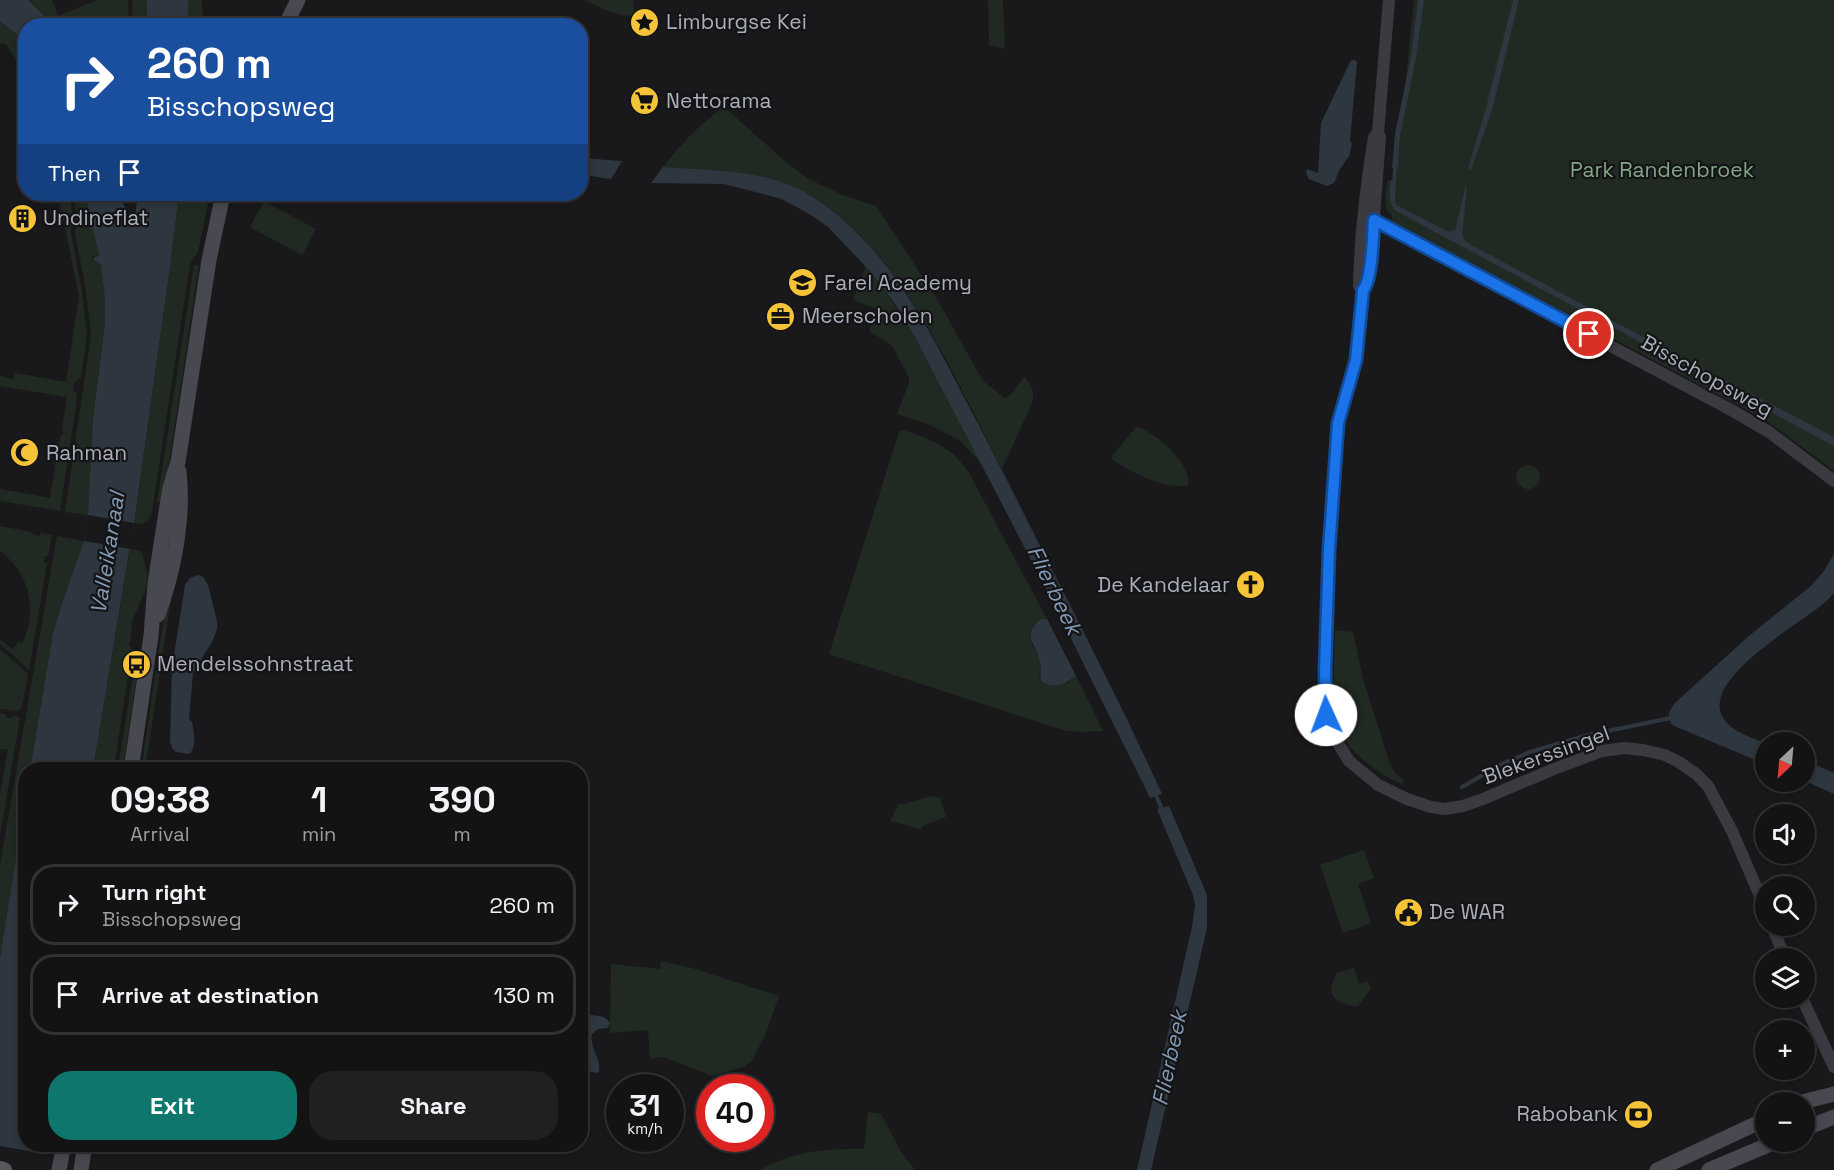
<!DOCTYPE html>
<meta charset="utf-8">
<style>
body{margin:0;font-family:"Space Grotesk",sans-serif;background:#202022;color:#f1f3f6;height:100vh;display:flex;flex-direction:column;font-size:22px;white-space:nowrap}
*{box-sizing:border-box;margin:0}
p{font-size:20px;color:#9d9ea0}
.icon{flex:none;width:33px;height:33px;fill:none;stroke:currentColor;stroke-width:2;stroke-linecap:round;stroke-linejoin:round}
.map{position:relative;flex:1;overflow:hidden}
.sheet{position:absolute;left:18px;top:762px;width:570px;height:390px;display:flex;flex-direction:column;background:#131314;border-radius:24px;box-shadow:0 3px 9px #0003,0 0 0 2px #323234}
.sheet>*{flex:none}
.guide{position:absolute;left:18px;top:18px;width:570px;height:183px;border-radius:24px;box-shadow:0 3px 9px #0003,0 0 0 2px #323234;background:#1a4fa0;color:#fff;overflow:hidden}
.needle{width:39px;rotate:206deg}
.fabs{position:absolute;left:1755px;top:732px;display:grid;gap:12px}
.fabs a{display:grid;place-items:center;width:60px;height:60px;border-radius:50%;background:#131314;box-shadow:0 3px 9px #0003,0 0 0 2px #323234;font-size:30px}
.speed{position:absolute;left:606px;top:1074px;display:flex;gap:12px;font-size:30px;font-weight:700;text-align:center}
.speed>*{display:grid;place-content:center;width:78px;height:78px;border-radius:50%;background:#131314;box-shadow:0 3px 9px #0003,0 0 0 2px #323234;line-height:1}
.speed small{font-size:15px;font-weight:400}
.speed .limit{border:9px solid #d22;background:#fff;color:#111}
.pin{position:absolute;display:grid;place-items:center;width:51px;height:51px;color:#fff;margin:-26px;border:3px solid #fff;border-radius:50%;box-shadow:0 2px 6px #0007}
.me{position:absolute;width:66px;margin:-33px;rotate:358deg;stroke-linejoin:round;filter:drop-shadow(0 0 4px #0008)}
.turn{display:flex;align-items:center;gap:21px;height:126px;padding:0 30px;font-size:27px}
.turn .icon{width:78px;height:78px;stroke-width:2.5}
.turn b{display:block;font-size:42px;line-height:51px}
.then{display:flex;align-items:center;height:57px;padding:0 30px;background:#0003;gap:12px;font-size:22px}
.eta{display:flex;justify-content:space-evenly;align-items:center;height:102px;text-align:center}
.eta b{font-size:36px;font-weight:600;line-height:42px}
.cta{display:flex;gap:12px;margin-top:auto;padding:12px 30px}
.cta a{flex:1;height:69px;border-radius:24px;background:#0f766e;color:#fff;font-size:24px;font-weight:600;line-height:69px;text-align:center}
.cta a+a{background:#202022;color:#f1f3f6}
ul{padding:0;list-style:none}
li{display:flex;align-items:center;gap:18px;height:81px;margin:0 12px 9px;padding:0 18px;border:3px solid #323234;border-radius:24px}
li div{flex:1}
li b{display:block;font-size:22px}
li em{font-style:normal}
.map>svg:first-child{display:block}
</style>
<div class="map">
<svg width="1834" height="1170" viewBox="0 0 1834 1170">
<rect width="100%" height="100%" fill="#19191b"/>
<!-- green -->
<path fill="#212a22" d="M28,0H52L58,16L97,0H128L129,25H54Z
M132,0H147V25H133Z
M188,0H202L203,25H188Z
M585,0H633L634,12L631,16C615,16 599,7 585,0Z
M988,0H1003L1005,49L989,45Z
M1414,0H1834V471L1766,420L1544,302L1391,227L1392,216C1381,208 1387,194 1387,181L1391,180L1390,201L1393,208Z
M0,21L25,41V74L6,44L0,43Z
M724,107L786,162L809,179L840,194L876,206L937,299L983,381L1005,398L1010,395L1024,377C1032,386 1035,390 1032,403L1002,469C953,375 890,222 785,184C745,170 704,170 663,167C678,147 703,121 724,107Z
M58,194H69L72,210L71,233L82,292L87,335L81,378L78,379L77,382H74L73,391L76,392L77,399L60,511L0,501V489L50,498L60,437L64,433L62,429L67,397L0,386V376L14,379L15,373L66,382L79,296Z
M74,194H85L99,256H93V261L101,264L105,300V324L93,419L88,515L65,512L91,335L86,290L75,234L76,211Z
M179,194H210L198,252L190,264L152,512L148,521L143,524L134,523L171,259Z
M264,201L316,229L302,255L250,227Z
M194,265H199L163,503L157,502Z
M866,266C915,326 946,396 982,464L959,440L928,424L897,414L909,383V378L894,349L889,343L870,332V328L876,312L874,308L854,300V297Z
M1136,427C1154,431 1193,464 1188,485C1166,491 1130,472 1112,459V456Z
M903,430C920,436 940,442 954,455C960,460 964,467 969,473L1047,619C1035,620 1027,632 1032,643C1034,649 1039,654 1040,660C1041,665 1040,670 1039,675L1067,683L1076,676L1103,731L1079,732L1063,730L829,654L899,432Z
M1516 477a12 12 0 1 1 24 0a12 12 0 1 1-24 0Z
M0,526L32,532V534L39,536L40,533L52,535L48,556H45L44,562L47,563L29,670L0,644V640L13,649L18,642L22,644C38,611 30,573 0,551Z
M57,536L84,541L61,606L53,633L30,769L26,770L25,801L0,958V865Z
M130,549C133,550 137,549 140,551C144,554 145,569 148,575L146,589L133,619L129,646L132,647L114,769L93,770Z
M171,599L145,769L141,770L161,636L165,616Z
M1335,630L1353,632L1363,679L1390,764L1396,774L1404,780L1402,785C1369,768 1338,746 1333,707Z
M0,649L28,674L22,707L18,711L0,709Z
M134,668H138L123,769H118Z
M0,713L6,714V717L12,718V715L17,716L20,719L0,835V793L8,750L0,749Z
M931,796L940,798L946,817L922,826L921,829L890,821L899,803L904,804Z
M1364,850L1374,878L1358,884L1371,923L1343,933L1320,865Z
M661,961L692,968L779,996L765,1036L752,1060L745,1066L713,1076L663,1057L650,1059L648,1030L610,1033L611,964L660,969Z
M1354,968L1359,984L1368,981L1371,989L1358,1006C1348,1007 1330,1001 1331,988C1332,983 1335,977 1337,973Z
M868,1112L881,1114L900,1150L915,1170H760C796,1150 824,1149 864,1149Z"/>
<!-- water -->
<path fill="#2e3740" d="M0,0H28L54,25L26,26L25,41L0,21Z
M147,0H188V25H147Z
M1418,0H1424L1416,58L1400,136L1398,168H1392L1395,134L1411,56Z
M1513,0H1519L1492,110L1471,170L1469,169V165L1486,108Z
M1351,60H1355L1357,62L1350,140L1352,144L1349,156L1340,169L1334,183L1327,186L1309,179L1306,173L1307,169L1318,173L1321,123Z
M580,158L622,161L611,179C601,178 591,175 581,175Z
M663,167C714,171 772,169 816,199C888,247 928,327 966,401C988,442 1009,484 1030,526C1075,615 1121,704 1162,794L1150,798L1054,604L915,337L896,305L870,271L828,227L811,215L782,199L724,184L651,183Z
M1391,180L1396,181L1395,203L1398,206L1449,232L1455,230L1456,227L1464,193L1465,188H1467L1462,235L1466,242L1671,352L1834,437V446L1396,211C1387,203 1390,191 1391,180Z
M85,194H119L129,216H135L138,194H179L171,259L134,523L93,769L30,770L53,633L61,606L84,541L88,515L93,419L105,324V300L101,264L94,261V257L99,256Z
M289,194H457L421,198L414,196H397L386,200L355,201Z
M1834,554V593C1831,596 1828,600 1824,603C1802,623 1688,685 1728,724C1738,734 1753,738 1765,743V764L1672,725C1666,715 1669,711 1676,702L1750,635L1811,586L1824,571Z
M198,575L203,577L208,585L217,621V629L213,640L193,673L189,719L192,722C194,732 197,747 189,754L176,752L172,748L170,741L172,668L185,585L190,578Z
M1041,619H1047L1076,676C1063,685 1056,689 1042,682C1039,673 1042,666 1039,658C1034,641 1022,635 1041,619Z
M1804,760L1834,773V794L1805,781Z
M25,801L26,1144L34,1145L29,1170H0V958Z
M1169,806L1207,895V928L1151,1170H1137L1192,927L1195,905L1193,895L1157,809Z
M581,1015C590,1016 605,1013 610,1023L608,1028L598,1029L592,1034C589,1048 601,1056 599,1072L595,1073L581,1068Z"/>
<!-- pier -->
<path fill="#19191b" d="M88,515L134,523L130,549L84,541Z
M0,1146L34,1152L31,1170H0Z"/>
<g fill="none" stroke-linecap="round" stroke-linejoin="round">
<!-- stream -->
<path stroke="#2e3740" stroke-width="4" d="M1394,183L1395,169
M1462,787L1502,764L1530,752L1588,735L1671,718
M1155,793L1163,811"/>
<!-- tertiary -->
<path stroke="#3a3a40" stroke-width="12" d="M1378,133L1374,137C1366,186 1360,236 1359,286L1363,290L1357,360L1338,423L1329,550L1325,671L1326,715L1336,740L1349,761L1378,785L1407,799L1431,807L1445,809L1463,806L1483,799L1554,769L1602,751L1625,748L1643,750L1665,755L1679,762L1696,774L1708,786L1732,831L1766,910
M1364,215L1733,411L1769,432L1834,481
M1363,290L1366,287L1372,243L1380,137L1378,133L1389,0
M1772,926L1785,958
M1802,998L1834,1067"/>
<!-- secondary -->
<path stroke="#484950" stroke-width="15" d="M285,26L298,0
M158,615C174,570 184,519 179,471
M131,770L151,636L155,584L166,512L170,488L178,462L209,260L223,194
M1802,1102L1834,1094
M1804,1129L1834,1117
M59,1170L64,1144
M81,1170L85,1144
M1657,1170L1766,1119
M1709,1170L1775,1142"/>
<!-- primary -->
<path stroke="#56575f" stroke-width="16" d="M0,1169L4,1170"/>
</g>
<g fill="none" stroke-linecap="round" stroke-linejoin="round">
<defs>
<path id="route" d="M1326,715L1325,671L1329,550L1338,423L1356,360L1363,290C1372,281 1373,235 1374,220L1589,334"/>
</defs>
<!-- route casing -->
<use href="#route" stroke="#114b97" stroke-width="15"/>
<!-- route -->
<use href="#route" stroke="#1a73e8" stroke-width="10"/>
</g>
<!-- icons -->
<defs>
<symbol id="sight-disc" viewBox="-11 -11 22 22"><circle r="9.5" fill="#f5c338" stroke="#141416"/><path d="M0-6L1.8-2.2L6-1.7L2.9 1.2L3.7 5.4L0 3.3L-3.7 5.4L-2.9 1.2L-6-1.7L-1.8-2.2Z" fill="#111"/></symbol>
<symbol id="supermarket-disc" viewBox="-11 -11 22 22"><circle r="9.5" fill="#f5c338" stroke="#141416"/><path d="M-6-5.5h2.5l.6 2H6L4.5 2H-2.5L-4.4-4H-6ZM-1.5 3.2a1.3 1.3 0 1 0 .1 0ZM3 3.2a1.3 1.3 0 1 0 .1 0Z" fill="#111"/></symbol>
<symbol id="building-disc" viewBox="-11 -11 22 22"><circle r="9.5" fill="#f5c338" stroke="#141416"/><path d="M-4-6H4V6H1V3H-1V6H-4ZM-2.5-4.3h1.7v1.8h-1.7ZM.8-4.3h1.7v1.8H.8ZM-2.5-1h1.7V.8h-1.7ZM.8-1h1.7V.8H.8Z" fill="#111"/></symbol>
<symbol id="school-disc" viewBox="-11 -11 22 22"><circle r="9.5" fill="#f5c338" stroke="#141416"/><path d="M0-5L7-2L0 1L-7-2ZM-4 1L0 2.5L4 1V4Q0 6-4 4Z" fill="#111"/></symbol>
<symbol id="office-disc" viewBox="-11 -11 22 22"><circle r="9.5" fill="#f5c338" stroke="#141416"/><path d="M-6-3h4V-5.5h4V-3h4V5H-6ZM-1-4.5V-3h2v-1.5ZM-6 0V1H6V0Z" fill="#111"/></symbol>
<symbol id="mosque-disc" viewBox="-11 -11 22 22"><circle r="9.5" fill="#f5c338" stroke="#141416"/><path d="M3.5-4.9A6 6 0 1 0 3.5 4.9A5 5 0 1 1 3.5-4.9Z" fill="#111"/></symbol>
<symbol id="church-disc" viewBox="-11 -11 22 22"><circle r="9.5" fill="#f5c338" stroke="#141416"/><path d="M-1.2-6h2.4v3.5h3.3v2.4h-3.3V6h-2.4V-.1h-3.3v-2.4h3.3Z" fill="#111"/></symbol>
<symbol id="bus-disc" viewBox="-11 -11 22 22"><circle r="9.5" fill="#f5c338" stroke="#141416"/><path d="M-5-6H5V4H4V6H2V4H-2V6H-4V4H-5ZM-3.5-4V0h7V-4ZM-3.5 1.2v1.5H-2V1.2ZM2 1.2v1.5H3.5V1.2Z" fill="#111"/></symbol>
<symbol id="civic-disc" viewBox="-11 -11 22 22"><circle r="9.5" fill="#f5c338" stroke="#141416"/><path d="M-.6-6.5H3V-4.5H.6V-3L4-1V1h2V6H-6V1h2V-1L-.6-3ZM-1.2 2.5V6h2.4V2.5Z" fill="#111"/></symbol>
<symbol id="bank-disc" viewBox="-11 -11 22 22"><circle r="9.5" fill="#f5c338" stroke="#141416"/><path d="M-6-4H6V4H-6ZM0-2.3a2.3 2.3 0 1 0 0 4.6a2.3 2.3 0 1 0 0-4.6Z" fill="#111"/></symbol>
</defs>
<g fill-rule="evenodd">
<use href="#sight-disc" x="628" y="6" width="33" height="33"/>
<use href="#supermarket-disc" x="628" y="84" width="33" height="33"/>
<use href="#building-disc" x="6" y="202" width="33" height="33"/>
<use href="#school-disc" x="786" y="266" width="33" height="33"/>
<use href="#office-disc" x="764" y="300" width="33" height="33"/>
<use href="#mosque-disc" x="8" y="436" width="33" height="33"/>
<use href="#church-disc" x="1234" y="568" width="33" height="33"/>
<use href="#bus-disc" x="120" y="648" width="33" height="33"/>
<use href="#civic-disc" x="1392" y="896" width="33" height="33"/>
<use href="#bank-disc" x="1622" y="1098" width="33" height="33"/>
</g>
<g text-anchor="middle" stroke-width="4.5" stroke-linejoin="round" paint-order="stroke">
<!-- poi labels -->
<g font-size="21" fill="#abafbb" stroke="#141416" text-anchor="start">
<text x="666" y="29">Limburgse Kei</text>
<text x="666" y="108">Nettorama</text>
<text x="43" y="225">Undineflat</text>
<text x="824" y="290">Farel Academy</text>
<text x="802" y="323">Meerscholen</text>
<text x="46" y="460">Rahman</text>
<text x="1230" y="592" text-anchor="end">De Kandelaar</text>
<text x="157" y="671">Mendelssohnstraat</text>
<text x="1429" y="919">De WAR</text>
<text x="1618" y="1121" text-anchor="end">Rabobank</text>
</g>
<!-- park labels -->
<g font-size="21" fill="#82a687" stroke="#141416">
<text x="1662" y="177">Park Randenbroek</text>
</g>
<!-- street labels -->
<g font-size="21" fill="#abafbb" stroke="#141416">
<text transform="translate(1707 376) rotate(29)" y="7">Bisschopsweg</text>
<text transform="translate(1546 755) rotate(-20)" y="7">Blekerssingel</text>
</g>
<!-- water labels -->
<g font-size="22" font-style="italic" fill="#829ab6" stroke="#141416">
<text transform="translate(107 553) rotate(-81)" y="8">Valleikanaal</text>
<text transform="translate(1055 590) rotate(64)" y="8">Flierbeek</text>
<text transform="translate(1169 1058) rotate(-78)" y="8">Flierbeek</text>
</g>
</g>
</svg>
<div class="fabs">
<a><svg class="needle" viewBox="-14 -14 28 28"><path d="M0-13l5 13h-10z" fill="#e53935"/><path d="M0 13l5-13h-10z" fill="#9d9ea0"/></svg></a>
<a><svg class="icon" aria-label="sound" viewBox="0 0 24 24"><path d="M4 9h4l5-4v14l-5-4H4zM17 9q2 3 0 6"/></svg></a>
<a><svg class="icon" aria-label="search" viewBox="0 0 24 24"><circle cx="10" cy="10" r="6"/><path d="M15 15l6 6"/></svg></a>
<a><svg class="icon" aria-label="layers" viewBox="0 0 24 24"><path d="M12 4l9 5-9 5-9-5zM3 14l9 5 9-5"/></svg></a>
<a>+</a>
<a>−</a>
</div>
<div class="speed"><div>31<small>km/h</small></div><div class="limit">40</div></div>
<div class="pin" style="left:1589px;top:334px;background:#d93025"><svg class="icon" aria-label="arrive" viewBox="0 0 24 24"><path d="M6 21V4h12l-3 4 3 4H6"/></svg></div>
<svg class="me" style="left:1326px;top:715px" viewBox="-20 -20 40 40"><circle r="19" fill="#fff"/><path d="M0-13L10 11 0 6-10 11z" fill="#1a73e8"/></svg>
<div class="guide">
<div class="turn"><svg class="icon" aria-label="right" viewBox="0 0 24 24"><path d="M7 20v-9h11M14 6l5 5-5 5"/></svg><div><b>260 m</b>Bisschopsweg</div></div>
<div class="then">Then<svg class="icon" aria-label="arrive" viewBox="0 0 24 24"><path d="M6 21V4h12l-3 4 3 4H6"/></svg></div>
</div>
<section class="sheet">
<div class="eta">
<div><b>09:38</b><p>Arrival</p></div>
<div><b>1</b><p>min</p></div>
<div><b>390</b><p>m</p></div>
</div>
<ul>
<li><svg class="icon" aria-label="right" viewBox="0 0 24 24"><path d="M7 20v-9h11M14 6l5 5-5 5"/></svg><div><b>Turn right</b><p>Bisschopsweg</p></div><em>260 m</em></li>
<li><svg class="icon" aria-label="arrive" viewBox="0 0 24 24"><path d="M6 21V4h12l-3 4 3 4H6"/></svg><div><b>Arrive at destination</b></div><em>130 m</em></li>
</ul>
<div class="cta"><a>Exit</a><a>Share</a></div>
</section>
</div>
